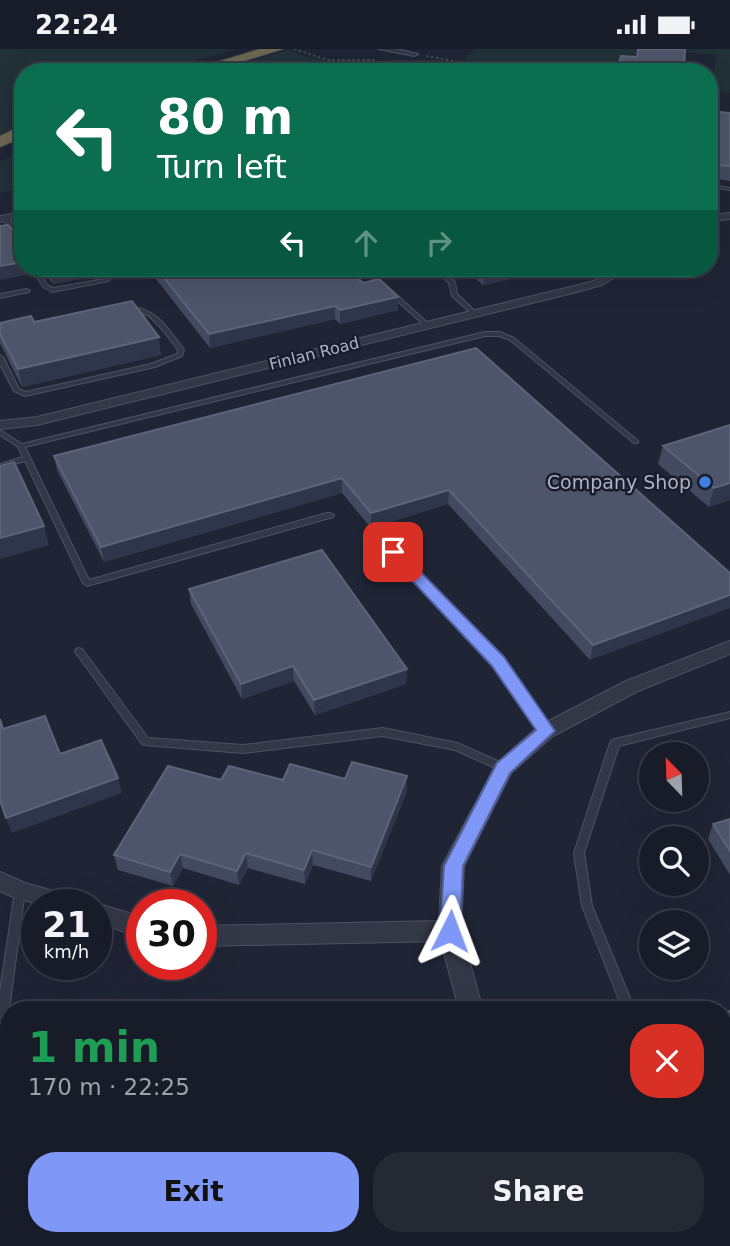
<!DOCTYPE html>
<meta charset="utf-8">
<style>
body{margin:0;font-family:"DejaVu Sans",sans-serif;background:#252934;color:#f1f3f6;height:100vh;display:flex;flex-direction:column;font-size:26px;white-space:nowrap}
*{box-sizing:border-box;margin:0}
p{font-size:23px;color:#9fa1a8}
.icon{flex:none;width:38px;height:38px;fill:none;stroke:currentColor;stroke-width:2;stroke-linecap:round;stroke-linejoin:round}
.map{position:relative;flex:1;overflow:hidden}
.drawer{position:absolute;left:0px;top:952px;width:732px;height:245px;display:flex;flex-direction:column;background:#181c28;border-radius:28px 28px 0 0;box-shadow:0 7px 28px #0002,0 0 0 2px #363a45}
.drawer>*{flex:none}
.banner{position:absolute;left:14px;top:14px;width:704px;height:214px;border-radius:28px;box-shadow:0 7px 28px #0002,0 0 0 2px #363a45;background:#0b6e4f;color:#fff;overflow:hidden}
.needle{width:46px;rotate:337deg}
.controls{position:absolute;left:639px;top:693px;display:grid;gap:14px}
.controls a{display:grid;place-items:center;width:70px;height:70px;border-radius:50%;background:#181c28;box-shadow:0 7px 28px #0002,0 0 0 2px #363a45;font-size:35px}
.speed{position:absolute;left:21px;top:840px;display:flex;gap:14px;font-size:35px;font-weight:700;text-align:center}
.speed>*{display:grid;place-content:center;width:91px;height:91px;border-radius:50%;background:#181c28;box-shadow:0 7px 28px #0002,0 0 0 2px #363a45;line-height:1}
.speed small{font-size:18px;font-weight:400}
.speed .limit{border:10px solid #d22;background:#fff;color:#111}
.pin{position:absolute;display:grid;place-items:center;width:60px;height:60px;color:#fff;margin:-30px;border-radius:14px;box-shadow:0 4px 10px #0006}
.me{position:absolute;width:77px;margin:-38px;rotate:3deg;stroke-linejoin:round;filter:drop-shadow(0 0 5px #0008)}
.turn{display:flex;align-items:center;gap:24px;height:147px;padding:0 28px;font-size:32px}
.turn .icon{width:91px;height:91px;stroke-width:2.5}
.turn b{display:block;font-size:49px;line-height:60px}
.lanes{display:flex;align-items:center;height:66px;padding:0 28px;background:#0003;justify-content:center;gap:35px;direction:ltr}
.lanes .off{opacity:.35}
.round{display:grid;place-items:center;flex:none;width:74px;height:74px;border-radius:28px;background:#252934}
.summary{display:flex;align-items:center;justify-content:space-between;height:119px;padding:0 28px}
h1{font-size:42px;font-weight:700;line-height:52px;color:#1e9e55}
.action{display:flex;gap:14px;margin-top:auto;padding:14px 28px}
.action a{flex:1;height:80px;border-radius:28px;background:#7f98f7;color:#111;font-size:28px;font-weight:700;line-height:80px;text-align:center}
.action a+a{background:#252934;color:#f1f3f6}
.status{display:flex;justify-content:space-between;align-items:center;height:49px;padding:0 35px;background:#181c28;direction:ltr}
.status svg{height:19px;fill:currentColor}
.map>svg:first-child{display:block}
</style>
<div class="status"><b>22:24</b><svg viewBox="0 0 49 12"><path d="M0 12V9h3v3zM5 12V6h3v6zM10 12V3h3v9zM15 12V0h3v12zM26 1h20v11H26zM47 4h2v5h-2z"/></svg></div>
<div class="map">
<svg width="730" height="1197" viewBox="0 0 730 1197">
<rect width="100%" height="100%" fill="#202536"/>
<!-- green -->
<path fill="#213137" d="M0,0H236L157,23H23V75L0,86Z
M474,0H637L634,16L616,15L613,23H521L465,11Z
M683,0H730V44L715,42L713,27L717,6L683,3Z
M288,1C336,21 383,8 433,11C457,12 484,18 508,23H212Z
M23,101V140L0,144V113Z"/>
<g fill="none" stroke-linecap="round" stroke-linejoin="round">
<defs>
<path id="service" d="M713,136L730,139V141L711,138V136Z
M4,168H8L23,193V200L20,198L3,169Z
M32,219H38L47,236L53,239L104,230L105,225L100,219H106L111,225L109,232L52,243L43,238Z
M361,219H367L429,275V277H425Z
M433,219H439L455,233L457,245L476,263V265H472L452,247L449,234Z
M27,240L30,242L29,243L0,249V245Z
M125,257C156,258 167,278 184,301L182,307L155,318L25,347L14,342L0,315V306L3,308L19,340L26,343L151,315L177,305L178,301L162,280L149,267L135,261L123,260V258Z
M485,283H500L514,289L638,392V394H634L510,291L499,287H485L25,398L89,531L327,464H330L334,466L333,468L87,537L83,534L25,412L0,419V415L23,408L18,398L0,386V381L22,395Z
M393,500L396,501L501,611L549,679L551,682L549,685H543L495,615L390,505L389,503L390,501Z
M79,599L82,600L148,689L243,696L383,679L457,694L507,716L509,719L507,722L504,723L455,701L383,687L243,704L145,696L142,695L76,604L75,602L76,600Z
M730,663V669L619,697L584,804L592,857L635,961H623L582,857L574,804L610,694L612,691L615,690Z
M20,837L24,839L25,842L9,960L10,961H9V972L0,967V942L15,842L16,839Z
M723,1182L726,1183L730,1197H717L714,1188H723Z
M389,1188H405L410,1197H394Z"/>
<path id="minor" d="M378,0H397L418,5L414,7Z
M23,163V169L0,173V167Z
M730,164V170L709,172V166Z
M616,219H630L602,236L577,243L37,376L0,380V372L37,368L570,238L594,232Z
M730,592V605L638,642L553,687L511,724L464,817L461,882L483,961H459L441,892L201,897V877L439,872L442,817L497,714L539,677L626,632Z
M0,823L25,834L79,849L82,856C52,856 27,856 0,842Z
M96,854L142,868V888L96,874V856H92Z
M528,1188H556L560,1197H532Z"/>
<path id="motorway" d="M260,0H283L208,23H184Z
M23,76V88L0,98V87Z"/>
</defs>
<!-- service casing -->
<use href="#service" stroke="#4d5262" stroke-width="2"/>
<!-- minor casing -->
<use href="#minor" stroke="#4d5262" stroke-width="2"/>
<!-- motorway casing -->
<use href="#motorway" stroke="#3b3f4e" stroke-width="2"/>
<!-- path -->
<path stroke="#3c4c52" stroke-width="2" stroke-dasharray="2.5 2.5" stroke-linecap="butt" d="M294,0L328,11H377
M426,7L514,23"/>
<!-- service -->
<use href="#service" fill="#333847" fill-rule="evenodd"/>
<!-- minor -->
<use href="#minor" fill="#333847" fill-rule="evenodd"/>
<!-- motorway -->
<use href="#motorway" fill="#6d6750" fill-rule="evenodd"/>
</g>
<!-- wall -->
<path fill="#434a5f" d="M709,62L730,64V132L709,129Z
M41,219H98L100,226L53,235Z
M155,219H347L363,234L398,248V261L340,275L335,270L210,299L156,230Z
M463,219H562L483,236Z
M0,274L161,306L22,338L0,294Z
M476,299L730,524L590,611L448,455L371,479L342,444L104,513L57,421L54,407Z
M663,397L730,451L709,458L658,415Z
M189,540L407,620L406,635L315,666L294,632L242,650L191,555Z
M345,730L407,742L371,832L313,816L305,835L248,819L239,836L183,819L173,837L118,821L114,806L283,731Z
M730,770V826L708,790L713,775Z
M730,962V1038L723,1025V964Z"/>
<!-- shaded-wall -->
<path fill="#30364a" d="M23,213V219H31L32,225L0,231V217Z
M67,219H98L100,226L53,235L50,222Z
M503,219H562L483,236L485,223Z
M398,248V261L340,275V261Z
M335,257V270L210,299L209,285Z
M159,288L161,306L22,338L18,320Z
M342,429V444L104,513L101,498Z
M730,434V451L709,458L714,439Z
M449,441L448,455L371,479V464Z
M44,477L49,496L0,510V489Z
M730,546V559L590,611L593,596Z
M293,617L294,632L242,650L241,635Z
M407,620L406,635L315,666L314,651Z
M407,727V742L371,832V818Z
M118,729L122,744L12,784L6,769Z
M312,801L313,816L305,835L304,821Z
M246,804L248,819L239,836L237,822Z
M180,805L183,819L173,837L170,823Z"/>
<!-- building -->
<path fill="#4e556a" stroke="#5d6478" stroke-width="2" d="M638,0H685L684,23H617L621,7L637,8Z
M711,39L709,57V40Z
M709,62L730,64V117L709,115Z
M23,169V180L18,170Z
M8,176L21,190L23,181V213L0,217V177Z
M48,219H67L50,222Z
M156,219H347L363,234L379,230L398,248L340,261L335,257L209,285Z
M480,219H503L485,223Z
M132,252L159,288L18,320L0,285V274L31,267L34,273Z
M476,299L730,524V546L593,596L449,441L371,464L342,429L101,498L54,407Z
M730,376V434L714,439L663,397Z
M14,413L44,477L0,489V417Z
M322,501L407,620L314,651L293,617L241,635L189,540Z
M45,667L60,705L101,691L118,729L6,769L0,751V670L3,680Z
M352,713L407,727L371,818L312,801L304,821L246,804L237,822L180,805L170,823L114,806L168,717L221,731L229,717L283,731L290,715L345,730Z
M730,770V802L713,775Z
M730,962V1013L723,1000V964Z
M9,1176V1188H387L395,1197H0V1183Z"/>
<!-- route -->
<path fill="#7f98f7" stroke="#5363a1" stroke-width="2" d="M393,499L398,500L504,608L555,682L510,724L463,817L460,882L457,888L450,891L443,888L440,882L444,817L497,714L536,681L492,617L388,506L386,503Z"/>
<!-- markers -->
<circle fill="#3f7fe0" stroke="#191d2b" stroke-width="2.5" cx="705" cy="433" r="7"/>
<g text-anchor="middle" stroke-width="5" stroke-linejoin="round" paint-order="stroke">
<!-- far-street labels -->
<g font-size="16" fill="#adb2c4" stroke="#191d2b">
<text transform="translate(314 304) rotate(-14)" y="6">Finlan Road</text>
</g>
<!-- poi labels -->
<g font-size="19" fill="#adb2c4" stroke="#191d2b" text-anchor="end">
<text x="691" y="440">Company Shop</text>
</g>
</g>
</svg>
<div class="controls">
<a><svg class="needle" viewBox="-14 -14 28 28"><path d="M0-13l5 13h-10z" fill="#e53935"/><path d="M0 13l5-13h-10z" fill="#9fa1a8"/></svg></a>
<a><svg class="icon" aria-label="search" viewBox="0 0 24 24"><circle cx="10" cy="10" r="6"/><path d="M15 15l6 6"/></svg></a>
<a><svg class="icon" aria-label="layers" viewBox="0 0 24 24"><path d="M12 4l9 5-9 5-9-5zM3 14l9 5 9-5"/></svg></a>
</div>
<div class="speed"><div>21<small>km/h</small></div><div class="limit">30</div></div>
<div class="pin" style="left:393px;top:503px;background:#d93025"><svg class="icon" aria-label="arrive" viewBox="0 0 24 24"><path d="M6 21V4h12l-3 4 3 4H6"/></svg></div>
<svg class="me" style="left:450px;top:882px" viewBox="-20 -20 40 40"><path d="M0-17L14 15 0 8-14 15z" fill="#7f98f7" stroke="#fff" stroke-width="4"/></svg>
<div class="banner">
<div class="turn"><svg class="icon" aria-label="left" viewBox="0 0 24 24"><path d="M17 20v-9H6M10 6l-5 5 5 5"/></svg><div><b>80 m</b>Turn left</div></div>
<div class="lanes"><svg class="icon" aria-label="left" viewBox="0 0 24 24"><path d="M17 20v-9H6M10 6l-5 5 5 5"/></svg><svg class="icon off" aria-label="ahead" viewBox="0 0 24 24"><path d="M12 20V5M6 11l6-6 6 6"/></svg><svg class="icon off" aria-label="right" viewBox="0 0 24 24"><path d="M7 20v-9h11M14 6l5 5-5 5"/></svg></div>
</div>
<section class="drawer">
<div class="summary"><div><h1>1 min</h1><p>170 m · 22:25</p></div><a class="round" style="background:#d93025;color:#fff"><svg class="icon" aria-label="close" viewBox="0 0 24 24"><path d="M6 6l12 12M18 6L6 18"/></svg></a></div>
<div class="action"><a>Exit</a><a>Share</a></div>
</section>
</div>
